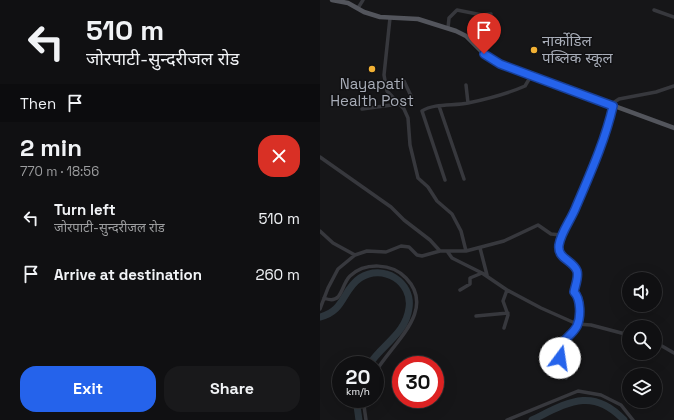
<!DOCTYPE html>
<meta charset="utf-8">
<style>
body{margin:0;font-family:"Space Grotesk","Noto Sans Devanagari",sans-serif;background:#19191b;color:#f1f3f6;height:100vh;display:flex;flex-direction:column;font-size:15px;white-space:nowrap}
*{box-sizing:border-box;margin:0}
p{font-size:13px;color:#9c9d9f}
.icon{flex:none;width:22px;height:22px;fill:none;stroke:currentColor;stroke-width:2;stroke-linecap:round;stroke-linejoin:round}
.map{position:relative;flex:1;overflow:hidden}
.sheet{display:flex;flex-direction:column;background:#101012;width:320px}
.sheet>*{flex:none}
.guide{background:#101012;color:#f1f3f6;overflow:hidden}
.tools{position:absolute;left:302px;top:272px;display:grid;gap:8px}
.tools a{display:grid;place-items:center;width:40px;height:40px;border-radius:50%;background:#101012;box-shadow:0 4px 16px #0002,0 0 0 1px #303032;font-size:20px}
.speed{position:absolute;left:12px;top:356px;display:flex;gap:8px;font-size:20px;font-weight:700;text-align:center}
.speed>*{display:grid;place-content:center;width:52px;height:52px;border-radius:50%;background:#101012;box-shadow:0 4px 16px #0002,0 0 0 1px #303032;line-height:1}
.speed small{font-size:10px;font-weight:400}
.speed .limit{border:6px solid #d22;background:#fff;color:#111}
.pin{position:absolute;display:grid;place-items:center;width:34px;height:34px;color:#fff;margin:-41px -17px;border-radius:50% 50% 50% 0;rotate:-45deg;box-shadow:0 0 4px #0007}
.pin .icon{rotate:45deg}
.me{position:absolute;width:44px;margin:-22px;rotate:14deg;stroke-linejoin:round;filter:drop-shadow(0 0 3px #0008)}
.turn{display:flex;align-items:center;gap:14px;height:84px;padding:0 20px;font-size:18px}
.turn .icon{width:52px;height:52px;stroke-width:2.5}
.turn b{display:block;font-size:28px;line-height:34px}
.then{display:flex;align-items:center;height:38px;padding:0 20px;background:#0003;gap:8px;font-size:15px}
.round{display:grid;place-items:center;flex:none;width:42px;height:42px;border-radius:16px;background:#19191b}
.summary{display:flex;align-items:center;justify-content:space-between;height:68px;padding:0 20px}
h1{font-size:24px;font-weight:700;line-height:30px}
.action{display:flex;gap:8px;margin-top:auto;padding:8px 20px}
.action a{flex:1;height:46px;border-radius:16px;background:#2563eb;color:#fff;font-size:16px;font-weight:700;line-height:46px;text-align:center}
.action a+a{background:#19191b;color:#f1f3f6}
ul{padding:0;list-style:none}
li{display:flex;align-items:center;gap:12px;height:56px;padding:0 20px}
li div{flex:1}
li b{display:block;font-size:15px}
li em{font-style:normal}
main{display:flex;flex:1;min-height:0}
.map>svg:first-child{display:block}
</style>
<main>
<section class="sheet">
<div class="guide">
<div class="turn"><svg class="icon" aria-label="left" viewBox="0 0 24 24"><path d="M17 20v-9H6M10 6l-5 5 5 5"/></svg><div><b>510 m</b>जोरपाटी-सुन्दरीजल रोड</div></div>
<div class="then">Then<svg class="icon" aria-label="arrive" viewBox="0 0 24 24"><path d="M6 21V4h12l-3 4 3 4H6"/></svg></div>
</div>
<div class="summary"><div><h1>2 min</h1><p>770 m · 18:56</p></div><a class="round" style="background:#d93025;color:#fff"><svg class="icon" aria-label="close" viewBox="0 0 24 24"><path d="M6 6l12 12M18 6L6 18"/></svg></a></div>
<ul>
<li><svg class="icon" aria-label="left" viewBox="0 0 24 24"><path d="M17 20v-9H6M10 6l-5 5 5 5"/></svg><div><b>Turn left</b><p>जोरपाटी-सुन्दरीजल रोड</p></div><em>510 m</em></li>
<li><svg class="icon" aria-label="arrive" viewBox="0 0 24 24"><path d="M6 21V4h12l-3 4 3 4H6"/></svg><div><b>Arrive at destination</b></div><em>260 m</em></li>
</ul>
<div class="action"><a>Exit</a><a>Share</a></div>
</section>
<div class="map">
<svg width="354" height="420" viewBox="0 0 354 420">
<rect width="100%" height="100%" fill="#161618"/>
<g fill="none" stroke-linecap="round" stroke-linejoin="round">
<!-- river -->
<path stroke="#2c353c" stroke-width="7" d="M0,317C25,311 22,290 40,278C63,263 93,282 89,308C86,334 61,345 49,365
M36,399L39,420
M212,420C247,403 272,386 304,420"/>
<!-- minor -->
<path stroke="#37383d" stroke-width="3.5" d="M38,8L43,0
M334,10L354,17
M70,18L64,75L67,91L84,109L88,118L90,145L98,178L108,187L117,201L132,214L141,231L146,251
M128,28L129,18L137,10L162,15L171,14
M146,85L148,103
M65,86L84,81L91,96
M290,105L299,99L336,92L354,86
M119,106L144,179
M42,109L79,104
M0,157L71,207L84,220L110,240L120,251
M125,180L102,111C114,103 134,106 148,103C167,99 187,94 205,86L211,76
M0,231L13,243L35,255
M241,235L238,251L240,255L255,267L257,273L254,292C258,296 258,298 259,304C262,332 248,327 240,348C236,356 243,370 246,378
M160,248L167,275
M127,251L132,258L162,273L187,290L221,308L257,324L271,325L309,335
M140,290L150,284V278L162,273
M4,298C9,300 14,301 18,297C23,291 24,282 30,276C45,262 72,263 86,278C118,311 70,345 55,373
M0,309L8,288L18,269L35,255L47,251L66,252L81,246L89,247L97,255L102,256L120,251H146L184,241L218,225L231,234L241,235L249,223L273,170L289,123L293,106
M156,316L188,313
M184,328L188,315L183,301L187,290
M335,342L354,353
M43,399L46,420
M187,420L258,391L281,395L301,405L313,420"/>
<!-- major -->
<path stroke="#53555c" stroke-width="4.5" d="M12,0L28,3L44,12L60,17L98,19L136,31L146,36L164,54L180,64L354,128"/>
</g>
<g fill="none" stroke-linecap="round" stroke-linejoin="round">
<defs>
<path id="route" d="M164,54L180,64L293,106C285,141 270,174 256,207C251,220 241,232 239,245C237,259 253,260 257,271C259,277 255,286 254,292C261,299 261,317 257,326C250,339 238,339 240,358"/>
</defs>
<!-- route casing -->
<use href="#route" stroke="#184099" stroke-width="10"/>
<!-- route -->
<use href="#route" stroke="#2563eb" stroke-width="7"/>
</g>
<!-- markers -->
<g fill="#f2b134" stroke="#111113" stroke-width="1.5">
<circle cx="214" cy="50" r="4"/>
<circle cx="52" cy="69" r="4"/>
</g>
<g text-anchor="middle" stroke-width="3" stroke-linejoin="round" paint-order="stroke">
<!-- poi labels -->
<g font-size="15" fill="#a8adb8" stroke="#111113" text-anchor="start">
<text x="222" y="46">नार्कोडिल<tspan x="222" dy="17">पब्लिक स्कूल</tspan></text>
<text x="52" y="89" text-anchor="middle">Nayapati<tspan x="52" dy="17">Health Post</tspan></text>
</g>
</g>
</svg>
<div class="tools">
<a><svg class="icon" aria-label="sound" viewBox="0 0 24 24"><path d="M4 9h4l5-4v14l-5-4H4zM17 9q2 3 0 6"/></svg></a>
<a><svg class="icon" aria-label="search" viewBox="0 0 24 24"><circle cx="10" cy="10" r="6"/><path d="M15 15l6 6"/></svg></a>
<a><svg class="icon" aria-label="layers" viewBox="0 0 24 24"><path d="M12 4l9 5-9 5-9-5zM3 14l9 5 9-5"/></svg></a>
</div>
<div class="speed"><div>20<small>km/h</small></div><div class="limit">30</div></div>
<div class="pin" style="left:164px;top:54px;background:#d93025"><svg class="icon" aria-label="arrive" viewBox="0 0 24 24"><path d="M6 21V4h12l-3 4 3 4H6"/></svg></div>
<svg class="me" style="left:240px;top:358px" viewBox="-20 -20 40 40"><circle r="19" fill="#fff"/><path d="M0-13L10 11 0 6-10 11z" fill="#2563eb"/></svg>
</div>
</main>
